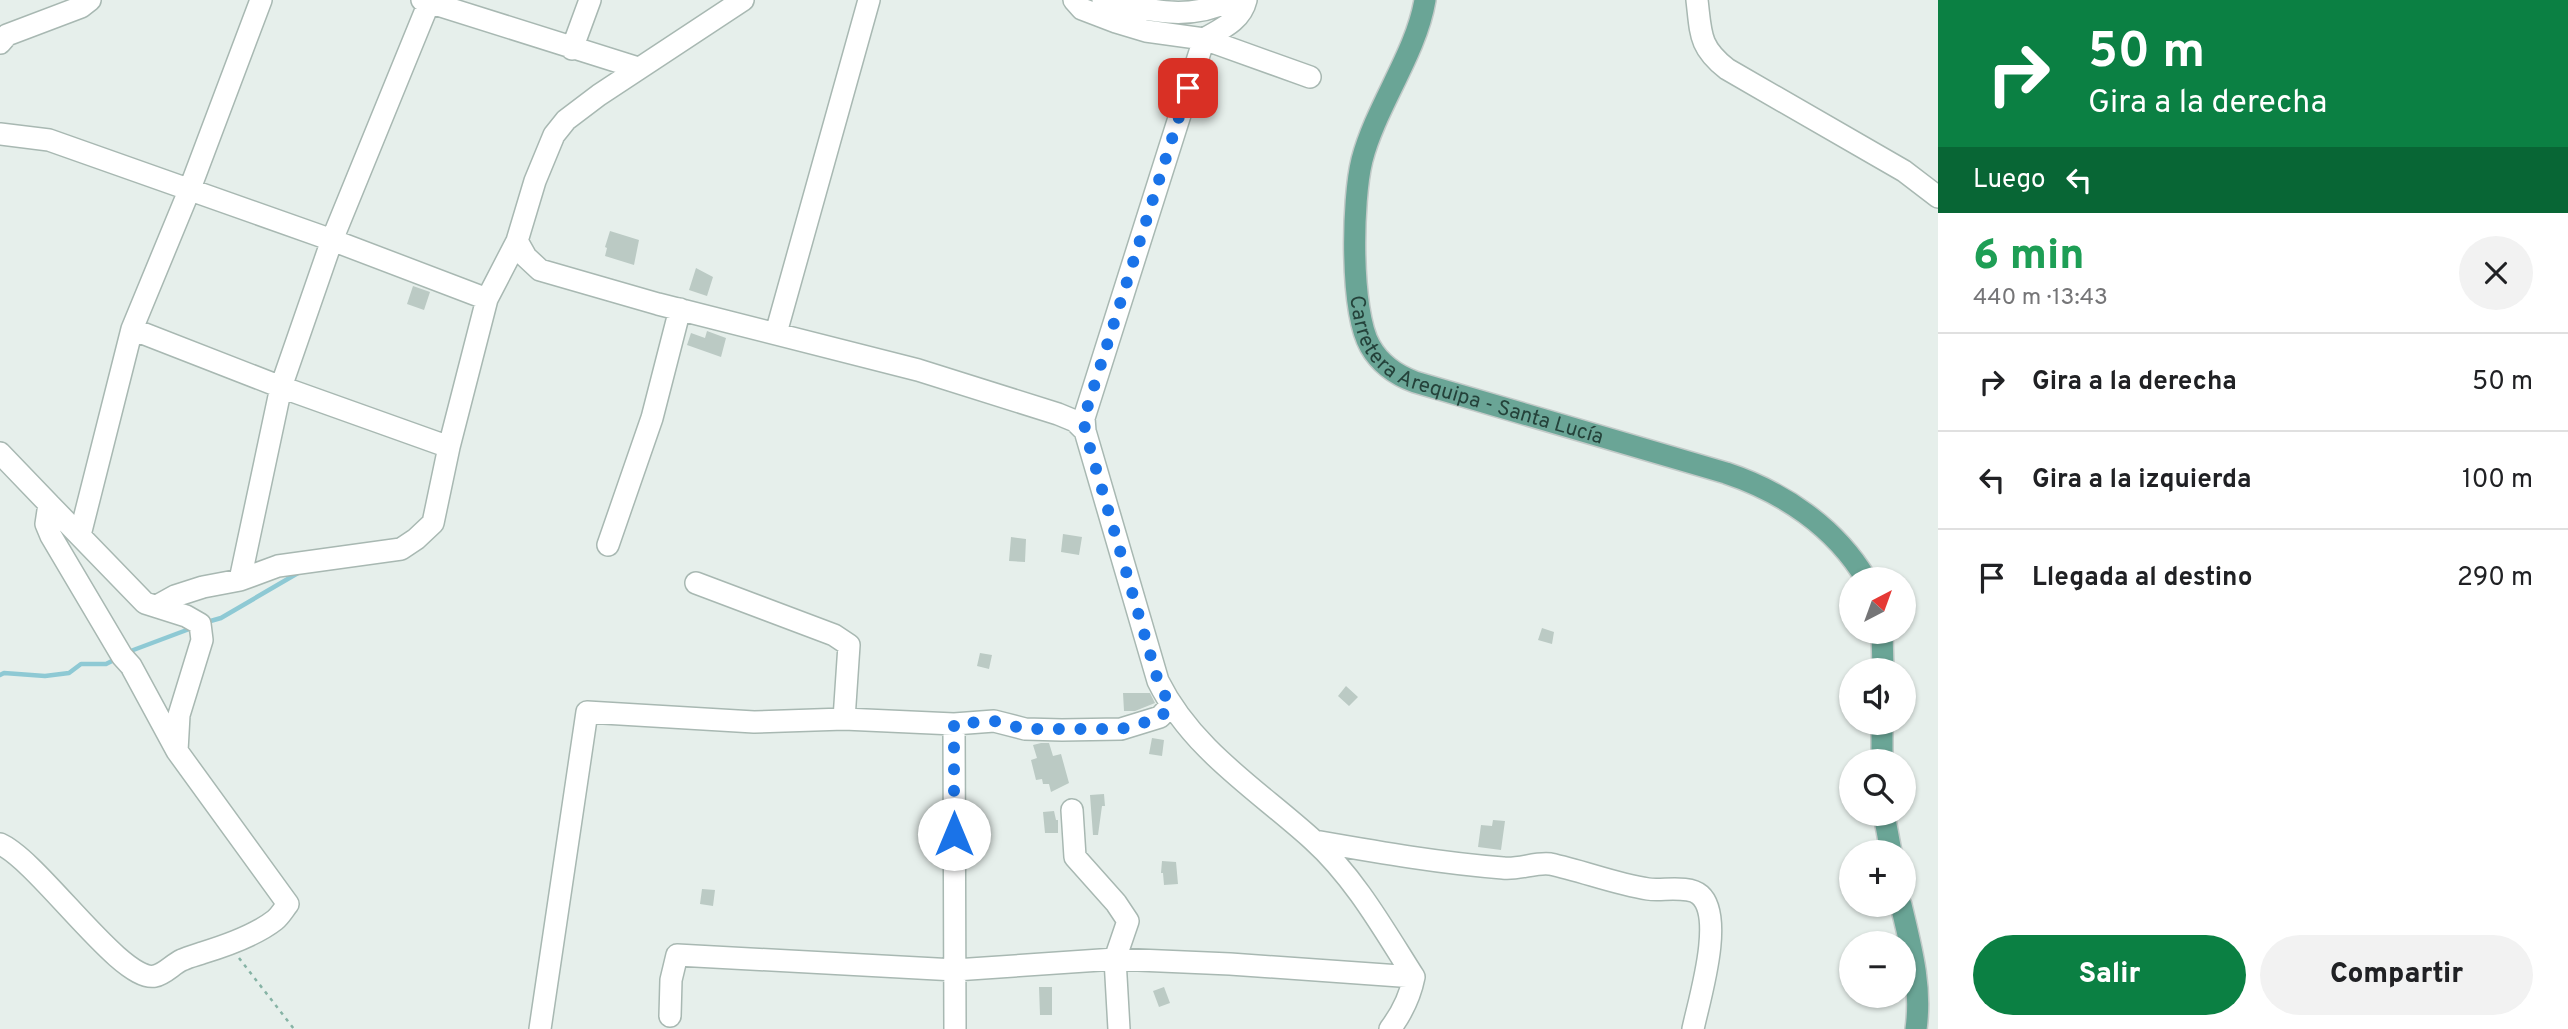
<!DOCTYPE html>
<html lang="es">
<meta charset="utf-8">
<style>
body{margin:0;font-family:Overpass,sans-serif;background:#f2f2f2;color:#202124;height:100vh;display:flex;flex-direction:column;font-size:26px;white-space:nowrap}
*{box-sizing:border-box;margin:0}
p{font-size:23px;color:#757577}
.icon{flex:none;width:38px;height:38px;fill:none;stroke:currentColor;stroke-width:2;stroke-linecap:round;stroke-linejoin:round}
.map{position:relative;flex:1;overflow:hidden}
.side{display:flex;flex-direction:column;background:#fff;width:630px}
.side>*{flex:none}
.guide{background:#0b8043;color:#fff;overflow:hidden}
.needle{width:46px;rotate:41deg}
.tools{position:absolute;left:1839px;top:567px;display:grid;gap:14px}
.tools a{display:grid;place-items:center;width:77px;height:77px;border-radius:50%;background:#fff;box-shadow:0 2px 5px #0004;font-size:35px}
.pin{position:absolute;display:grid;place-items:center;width:60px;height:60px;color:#fff;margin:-30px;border-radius:14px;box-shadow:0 4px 10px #0006}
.me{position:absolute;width:77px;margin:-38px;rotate:0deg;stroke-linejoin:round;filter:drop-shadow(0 0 5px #0008)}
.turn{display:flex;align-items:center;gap:24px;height:147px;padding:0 35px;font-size:32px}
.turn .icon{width:91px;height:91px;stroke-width:2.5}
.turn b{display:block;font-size:49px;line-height:60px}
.then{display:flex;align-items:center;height:66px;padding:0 35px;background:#0003;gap:14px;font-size:26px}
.round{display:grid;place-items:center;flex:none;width:74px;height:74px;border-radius:37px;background:#f2f2f2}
.summary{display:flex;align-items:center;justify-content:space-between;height:119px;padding:0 35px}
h1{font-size:42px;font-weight:800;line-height:52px;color:#1e9e55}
.button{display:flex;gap:14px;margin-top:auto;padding:14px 35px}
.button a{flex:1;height:80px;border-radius:42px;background:#0b8043;color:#fff;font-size:28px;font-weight:800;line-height:80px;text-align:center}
.button a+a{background:#f2f2f2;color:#202124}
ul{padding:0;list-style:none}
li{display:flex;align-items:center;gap:21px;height:98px;padding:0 35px;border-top:2px solid #e0e0e0}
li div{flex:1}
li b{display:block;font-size:26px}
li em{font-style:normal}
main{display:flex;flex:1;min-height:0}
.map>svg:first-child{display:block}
</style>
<main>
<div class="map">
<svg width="1938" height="1029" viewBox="0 0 1938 1029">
<rect width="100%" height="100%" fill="#e6efeb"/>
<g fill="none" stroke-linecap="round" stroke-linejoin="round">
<!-- stream -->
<path stroke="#8ec9d4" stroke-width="4.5" d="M207,622L221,618L298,573
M128,652L192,628
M0,675L4,673L45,676L69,673L81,664H106L118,658"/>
</g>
<!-- building -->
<path fill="#bbcac4" d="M610,231L639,240L634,265L605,256L607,248L605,247Z
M696,268L713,277L707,296L689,290Z
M413,286L430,292L424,310L407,304Z
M707,331L726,338L721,357L687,345L691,333L705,338Z
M1063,534L1082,537L1079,555L1061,552Z
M1011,537L1026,539L1025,562L1009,561Z
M1542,628L1554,632L1552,644L1538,640Z
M980,653L992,655L989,669L977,666Z
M1346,686L1358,697L1349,706L1338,696Z
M1123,693H1150L1155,703L1135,711H1124Z
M1152,738L1164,740L1162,756L1149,754Z
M1041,743H1049L1053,756L1061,754L1069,783L1051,792L1049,784H1043L1042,779L1036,780L1031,760L1037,758L1033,745Z
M1104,794L1105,806H1102L1098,835H1093L1090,795Z
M1054,811L1056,820H1058V833H1045L1043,812Z
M1493,820L1505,821L1501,850L1478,847L1481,825L1492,826Z
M1162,861L1176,862L1178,884L1164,885L1163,873H1161Z
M702,889L715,890L713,906L700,904Z
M1039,987H1052V1015H1040Z
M1164,987L1170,1003L1159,1007L1153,991Z"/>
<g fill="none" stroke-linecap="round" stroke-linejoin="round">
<defs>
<path id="minor" d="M422,0L638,68
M743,0L599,95L566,120L554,135L535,181L517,241L526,257L540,270L658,304L918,370L1058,414L1075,421L1085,431L1158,681C1192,750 1258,790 1313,840C1355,878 1384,930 1414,977C1410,997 1402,1013 1390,1029
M1074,0L1082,9L1116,22L1146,31L1204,39L1310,77
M1103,0C1149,10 1187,22 1232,0
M1697,0C1701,34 1699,47 1727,69L1904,171L1938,197
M0,43L7,35L81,7L90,0
M572,49L590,0
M0,134L49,140L332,240L487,299
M132,329L281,387L449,447
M776,333L869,0
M1085,431L1084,418L1204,39C1221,29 1241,21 1246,0
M0,453L49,504L46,524L51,536L122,656L131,666L177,751L288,904C284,909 280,916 275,920C256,935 225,946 202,953C196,955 188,957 182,960C173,964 165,974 155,976C122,984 39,861 0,844
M49,504L145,603L186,616L200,624L202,640L179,715L177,751
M80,535L132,329L189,191L261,0
M608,545L652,418L680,309
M240,580L281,387L332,240L430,0
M696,583L834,635L849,645L844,719
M157,606L175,596L203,587L240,580L278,566L401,549L416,539L433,523L449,447L487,299L517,241
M954,724L955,1029
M1072,810L1075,857L1116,903L1128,921L1115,959L1119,1029
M1314,841C1377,852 1439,863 1503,868C1518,870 1536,862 1550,864C1583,871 1615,884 1648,889C1662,891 1689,885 1700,895C1725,917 1699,1000 1693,1029
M670,1016L671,980L677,955L955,970L1115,959L1230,964L1414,977
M540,1029L587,712L754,722L844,719L954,724L994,721L1025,729L1062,730L1121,729L1160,717L1170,706"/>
<g id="major">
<path id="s1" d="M1425,0C1416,54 1376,106 1362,160C1352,200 1350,311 1370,346C1380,364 1396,375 1415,382L1726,473C1783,492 1835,527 1866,579"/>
<path d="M1882,632L1883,670"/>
<path d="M1882,761V723"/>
<path d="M1884,814L1891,852"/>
<path d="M1901,905C1911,947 1922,986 1916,1029"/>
</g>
</defs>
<!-- minor casing -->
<use href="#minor" stroke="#a8b8b2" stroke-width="24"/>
<!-- major casing -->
<use href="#major" stroke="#c2cac8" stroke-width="24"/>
<!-- path -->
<path stroke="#86b3a5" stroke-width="2.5" stroke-dasharray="3.5 5" stroke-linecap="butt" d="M239,958L294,1029"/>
<!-- minor -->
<use href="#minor" stroke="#fff" stroke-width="21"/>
<!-- major -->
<use href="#major" stroke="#6aa596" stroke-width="21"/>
</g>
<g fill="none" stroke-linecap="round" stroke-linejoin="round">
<!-- route -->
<path stroke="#1a73e8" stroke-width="12" stroke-dasharray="0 21.6" d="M954,834V724L994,721L1025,729H1121L1160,718L1170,706L1158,681L1085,431L1084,418L1188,88"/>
</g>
<g text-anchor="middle" stroke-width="6" stroke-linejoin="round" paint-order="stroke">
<!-- street labels -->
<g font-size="21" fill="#24423a" stroke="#f7fbf9">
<text dy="7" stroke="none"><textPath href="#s1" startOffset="462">Carretera Arequipa - Santa Lucía</textPath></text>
</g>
</g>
</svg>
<div class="tools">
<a><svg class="needle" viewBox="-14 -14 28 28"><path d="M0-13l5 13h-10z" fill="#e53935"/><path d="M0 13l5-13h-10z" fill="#757577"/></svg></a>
<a><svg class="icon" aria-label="sound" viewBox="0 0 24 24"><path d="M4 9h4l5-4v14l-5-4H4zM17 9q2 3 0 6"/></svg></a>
<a><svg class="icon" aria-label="search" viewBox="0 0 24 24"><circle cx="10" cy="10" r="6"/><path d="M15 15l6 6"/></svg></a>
<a>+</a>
<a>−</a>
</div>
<div class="pin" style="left:1188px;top:88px;background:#d93025"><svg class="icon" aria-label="arrive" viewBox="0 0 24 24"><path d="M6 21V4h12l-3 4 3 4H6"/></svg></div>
<svg class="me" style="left:954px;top:834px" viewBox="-20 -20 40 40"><circle r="19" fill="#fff"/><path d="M0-13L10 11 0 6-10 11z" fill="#1a73e8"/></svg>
</div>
<section class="side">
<div class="guide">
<div class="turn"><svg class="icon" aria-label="right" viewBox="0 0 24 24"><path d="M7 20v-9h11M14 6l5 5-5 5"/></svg><div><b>50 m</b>Gira a la derecha</div></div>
<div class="then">Luego<svg class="icon" aria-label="left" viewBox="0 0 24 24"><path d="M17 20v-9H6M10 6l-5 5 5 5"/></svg></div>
</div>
<div class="summary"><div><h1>6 min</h1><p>440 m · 13:43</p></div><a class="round"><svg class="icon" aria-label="close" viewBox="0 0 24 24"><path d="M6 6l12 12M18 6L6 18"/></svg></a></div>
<ul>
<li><svg class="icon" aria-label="right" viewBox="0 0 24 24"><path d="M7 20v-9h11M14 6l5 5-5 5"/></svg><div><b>Gira a la derecha</b></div><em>50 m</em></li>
<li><svg class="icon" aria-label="left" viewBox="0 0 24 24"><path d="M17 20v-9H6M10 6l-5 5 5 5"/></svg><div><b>Gira a la izquierda</b></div><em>100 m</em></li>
<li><svg class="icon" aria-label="arrive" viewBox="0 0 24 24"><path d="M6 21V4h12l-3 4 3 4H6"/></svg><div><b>Llegada al destino</b></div><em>290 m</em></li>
</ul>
<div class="button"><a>Salir</a><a>Compartir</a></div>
</section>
</main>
